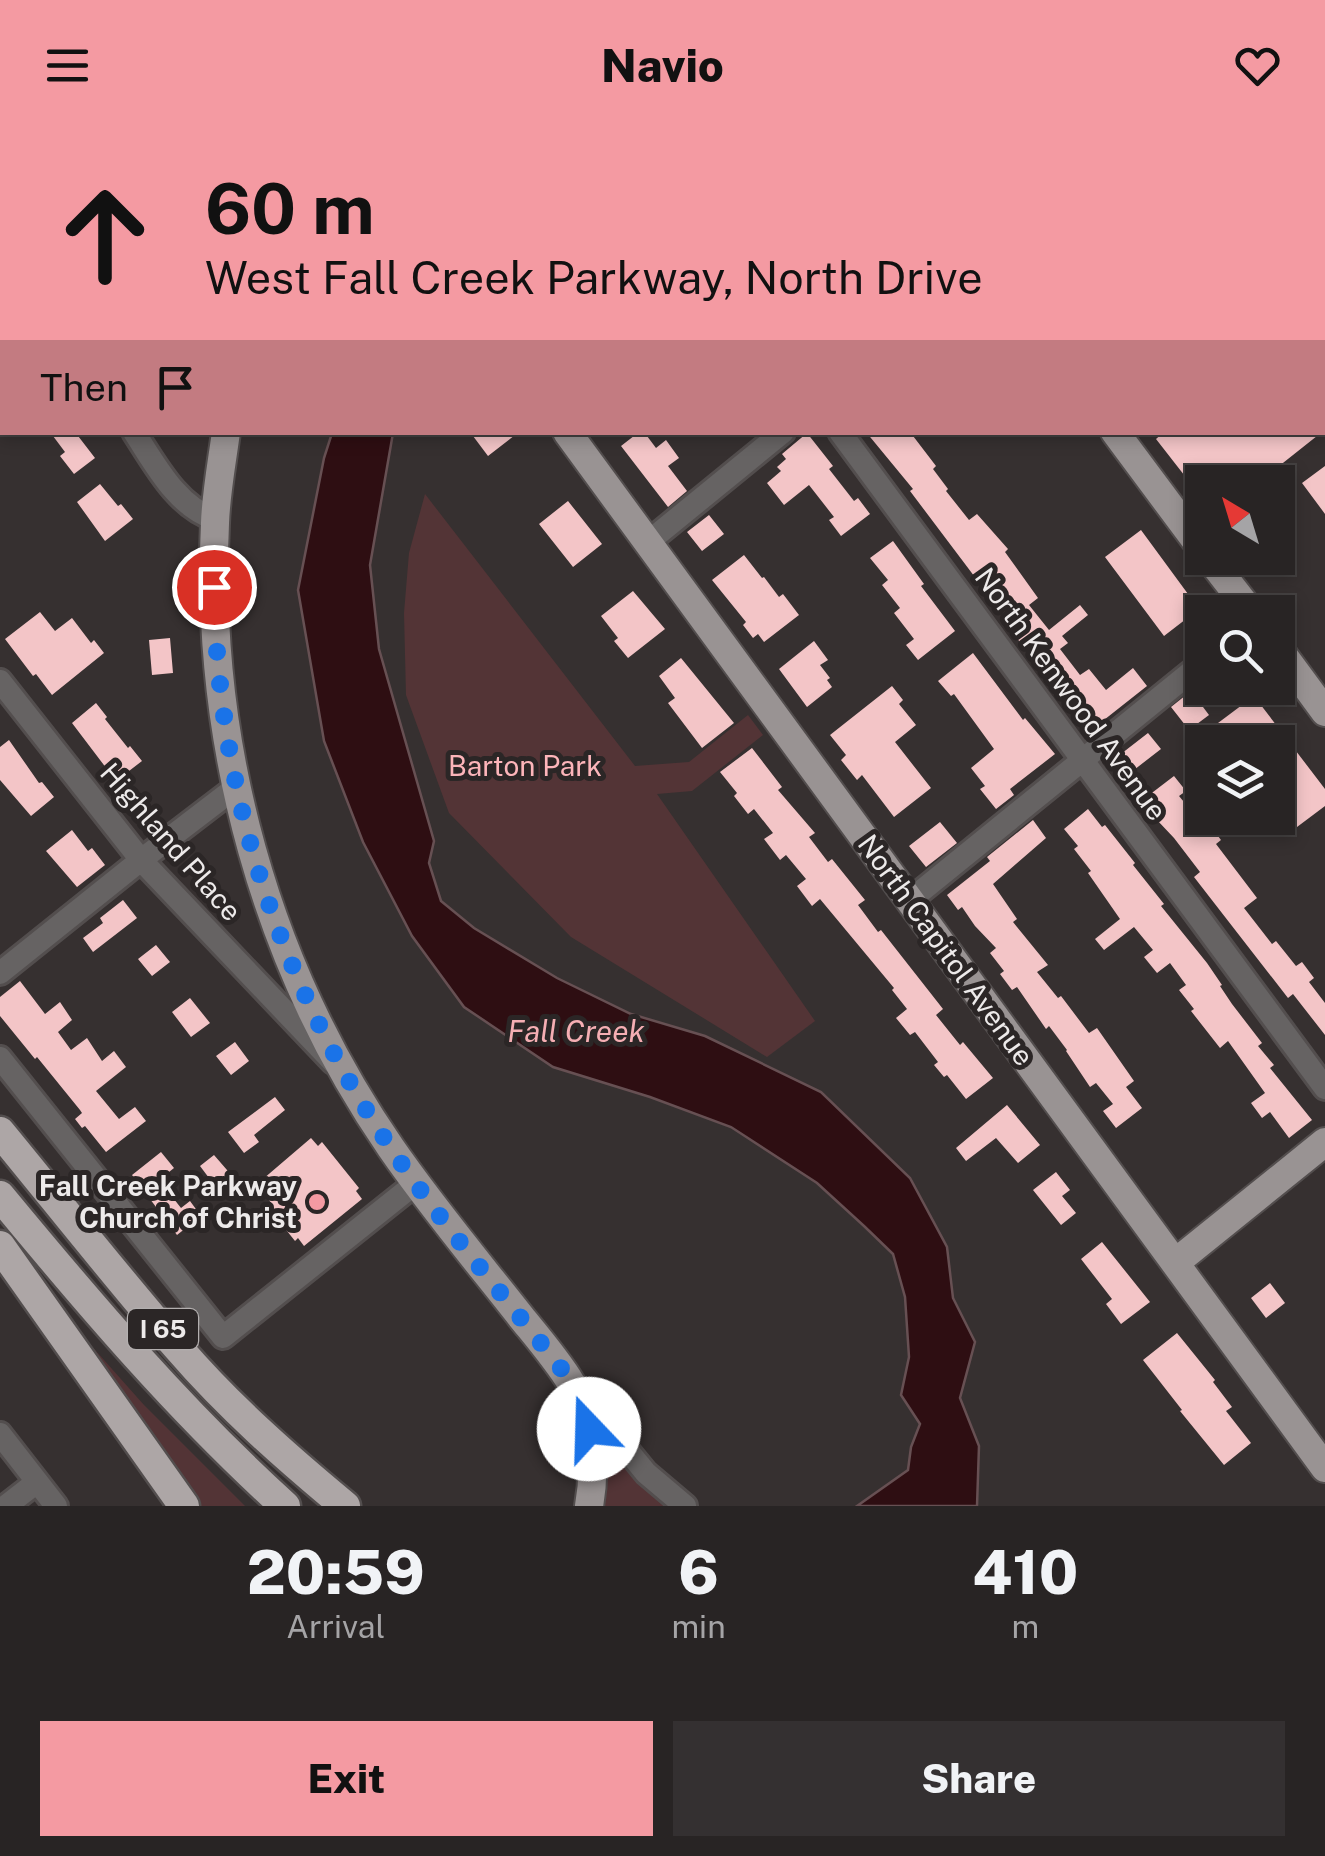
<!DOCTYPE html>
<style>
body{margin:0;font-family:"Public Sans",sans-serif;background:#343031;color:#f1f3f6;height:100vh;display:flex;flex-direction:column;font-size:38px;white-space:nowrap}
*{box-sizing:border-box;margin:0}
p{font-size:32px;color:#a5a4a6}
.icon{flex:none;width:55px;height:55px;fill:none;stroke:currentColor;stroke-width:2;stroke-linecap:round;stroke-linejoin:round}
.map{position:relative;height:1376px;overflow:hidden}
.sheet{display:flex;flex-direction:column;background:#282424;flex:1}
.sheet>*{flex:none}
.banner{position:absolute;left:0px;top:0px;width:1325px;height:305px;box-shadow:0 5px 15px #0003,0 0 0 2px #444141;background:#f49aa2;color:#111;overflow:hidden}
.needle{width:65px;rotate:322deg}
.buttons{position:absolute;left:1185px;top:335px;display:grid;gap:20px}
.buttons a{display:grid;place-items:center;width:110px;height:110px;border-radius:0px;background:#282424;box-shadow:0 5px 15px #0003,0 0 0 2px #444141;font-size:50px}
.pin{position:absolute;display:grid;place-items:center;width:85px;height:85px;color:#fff;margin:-42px;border:5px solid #fff;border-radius:50%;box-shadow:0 2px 10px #0007}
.me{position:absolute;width:110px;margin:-55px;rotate:339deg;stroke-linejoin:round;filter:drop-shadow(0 0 8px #0008)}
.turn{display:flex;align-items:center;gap:35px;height:210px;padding:0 40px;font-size:45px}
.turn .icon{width:130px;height:130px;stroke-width:2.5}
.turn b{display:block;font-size:70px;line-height:85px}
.then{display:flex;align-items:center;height:95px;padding:0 40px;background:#0003;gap:20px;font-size:38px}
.eta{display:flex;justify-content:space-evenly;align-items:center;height:170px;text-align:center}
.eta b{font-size:60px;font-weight:800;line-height:70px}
.primary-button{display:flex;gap:20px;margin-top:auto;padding:20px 40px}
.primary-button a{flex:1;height:115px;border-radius:0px;background:#f49aa2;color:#111;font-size:40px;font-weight:800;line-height:115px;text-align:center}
.primary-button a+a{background:#343031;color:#f1f3f6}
header{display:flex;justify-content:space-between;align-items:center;height:130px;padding:0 40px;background:#f49aa2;color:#111;font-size:45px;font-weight:800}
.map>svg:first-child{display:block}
</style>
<header><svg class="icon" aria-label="menu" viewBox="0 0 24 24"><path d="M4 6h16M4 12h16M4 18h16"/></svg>Navio<svg class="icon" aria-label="heart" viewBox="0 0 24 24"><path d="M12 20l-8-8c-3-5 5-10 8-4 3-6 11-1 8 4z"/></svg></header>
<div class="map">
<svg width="1325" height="1376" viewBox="0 0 1325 1376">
<rect width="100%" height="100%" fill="#363030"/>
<!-- green -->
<path fill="#533436" d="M425,364L635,636L689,632L748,585L763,605L692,661L657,664L815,891L767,927L571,807L449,683L406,565L404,483L409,423Z
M64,1185L144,1275L245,1376H193Z
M599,1299L672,1376H598Z"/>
<!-- water -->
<path fill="#2e0e12" stroke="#675053" stroke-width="2.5" d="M332,303H393L370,435L379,519L434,711L429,733L441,771L474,798L557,848L631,884L705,906L821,962L910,1048L947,1117L953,1168L975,1212L960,1268L979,1316L977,1376H857L908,1340L911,1317L920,1294L901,1265L909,1227L905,1167L893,1124L864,1096L817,1053L731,997L650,967L553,937L464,877L412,806L363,712L324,611L298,460L324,328Z"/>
<!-- building -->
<path fill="#f3c5c7" d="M50,302H75L95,328L74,344L60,326L65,322Z
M470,302H519L488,326Z
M639,302H644L656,318L666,310L679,328L668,336L687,361L668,377L621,316Z
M866,302H910L936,336L933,339L948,359L946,361L969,390L977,384L1008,419L1005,422L1038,468L1029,475L1049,500L1080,475L1088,485L1062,506L1068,513L1060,519L1080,545L1089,539L1106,560L1133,538L1147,556L1090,601L1076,583L1079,581L1050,543L1046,545L1008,497L1011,495L910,361L913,359Z
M1164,302H1322L1259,352H1202V368L1156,309Z
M807,303L833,336L829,339L854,371L858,368L870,384L841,406L829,390L834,387L809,355L784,375L767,353L781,341L777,337L786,329L782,324Z
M1325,336V384L1302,353Z
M100,354L118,376L121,374L133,389L105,411L77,372Z
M568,371L602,414L573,437L539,394Z
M709,385L724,404L702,421L687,402Z
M1141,400L1199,479L1164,506L1105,427Z
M893,411L924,454L921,456L955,501L918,530L906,515L914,509L894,483L900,478L882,455L888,450L870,428Z
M744,425L762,448L764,447L779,467L783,464L799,485L764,512L758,504L753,508L743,495L746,492L712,450Z
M633,461L665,499L628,528L614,511L618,508L601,486Z
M40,482L55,501L72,488L91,513L94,510L104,523L52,565L36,544L33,546L5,509Z
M170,508L173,543L152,545L149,510Z
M814,511L828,530L820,535L830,548L827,550L832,557L807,577L779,539Z
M973,523L1023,590L1025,588L1055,624L1010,659L1014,665L996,679L980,659L985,656L971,638L994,619L954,564L951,566L938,551Z
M681,528L734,593L702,618L668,573L675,568L659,546Z
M892,556L903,570L899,574L916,595L895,612L931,658L894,687L862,645L857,650L841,630L846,625L830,605Z
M1191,561L1209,585L1189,600L1171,577Z
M1254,566L1325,659V676L1297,697L1278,671V612H1233L1218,593Z
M96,573L107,587L105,589L128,618L130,616L142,631L116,651L72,593Z
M1148,603L1161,619L1121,650L1108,634Z
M9,610L39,653L42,652L54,667L31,686L0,650V617Z
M752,618L782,657L778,660L815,703L809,707L828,732L832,729L865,770L858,775L878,802L881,800L943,879L936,885L960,915L963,912L993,948L966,969L947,945L944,947L934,935L938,932L915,902L910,905L896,888L907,879L892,860L894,858L820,769L812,776L797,756L806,749L786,725L780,730L764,709L773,703L754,679L748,684L734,666L737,663L720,642Z
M1174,646L1186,661L1179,666L1204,696L1208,693L1221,710L1216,714L1257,768L1244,778L1272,814L1276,811L1296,836L1302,832L1314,848L1309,852L1325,873V905L1293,864L1288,868L1194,747L1200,742L1174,708L1140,672Z
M1088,679L1102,697L1105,695L1135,733L1133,735L1164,774L1161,776L1207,833L1222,855L1220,856L1232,874L1262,913L1258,916L1274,935L1270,938L1312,990L1289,1008L1270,982L1262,988L1251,973L1265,963L1228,911L1220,918L1191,881L1194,879L1179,860L1186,855L1170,833L1157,843L1144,827L1153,820L1134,797L1104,820L1095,809L1120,789L1088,743L1091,741L1074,719L1078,716L1064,699Z
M1033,690L1046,708L993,754L1017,789L1013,792L1048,835L1037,842L1058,868L1061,866L1089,903L1097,898L1134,951L1126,957L1142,978L1116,998L1103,981L1113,974L1096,953L1090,957L1066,921L1067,920L1049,896L1046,899L1017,857L1012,860L1000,844L1004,841L990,823L996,818L975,796L962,777L958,780L947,765L990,731L987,727Z
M940,692L957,713L926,737L909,716Z
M72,700L88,721L92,718L105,735L77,757L46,721Z
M123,770L137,788L93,822L83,808L103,793L100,788Z
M156,815L170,832L152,846L138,829Z
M20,851L45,884L60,872L72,890L58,902L71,920L87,908L102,931L114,921L126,937L96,961L119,989L135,977L146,991L106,1022L85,996L82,998L75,989L82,983L80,980L37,927L35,929L0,886V867Z
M190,868L210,893L191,907L172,882Z
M235,912L249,931L231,945L216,926Z
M275,967L285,980L254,1005L259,1012L244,1023L228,1002Z
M1007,975L1040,1015L1018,1033L996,1008L966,1031L956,1018Z
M311,1008L318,1016L322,1012L359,1058L356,1061L362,1069L304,1116L298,1108L295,1111L275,1086L278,1084L271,1076L273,1075L256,1055Z
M161,1022L174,1038L159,1050L181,1078L190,1071L201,1086L177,1105L132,1045Z
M214,1025L240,1055L224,1068L200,1036Z
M1056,1042L1070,1060L1062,1066L1076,1083L1061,1095L1033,1060Z
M1102,1112L1150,1172L1121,1194L1106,1174L1112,1169L1081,1129Z
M1270,1153L1285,1173L1266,1188L1251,1168Z
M1177,1203L1215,1250L1213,1252L1232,1277L1226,1281L1251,1313L1224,1335L1180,1281L1182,1280L1143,1230Z"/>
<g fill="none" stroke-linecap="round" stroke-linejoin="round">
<defs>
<path id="minor" d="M115,0L117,2
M667,2L669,0
M1322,23L1325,21
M0,105L2,108
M1322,246L1325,249
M0,264L2,262
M134,302C155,334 177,377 215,389
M840,302L1325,958
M647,413L783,302
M0,551L141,730L333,932
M909,771L1202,533
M0,843L141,730L235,658
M0,928L223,1207L416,1053
M583,1266L646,1343L685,1376
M0,1304L56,1376
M6,1376L37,1352"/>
<path id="major" d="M336,0L338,2
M887,0L889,2
M226,302C222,332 216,363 215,393C205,614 265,835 391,1018C431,1076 477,1131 521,1187C538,1208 557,1230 571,1253C591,1293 597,1332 589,1376
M567,302L1325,1338
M1115,302L1202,419
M1209,428L1251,482
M1278,518L1325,582
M1175,1133L1325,1012"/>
<path id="highway" d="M0,1002C60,1075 118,1149 179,1219C229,1277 287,1328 345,1376
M0,1066C90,1175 180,1281 285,1376
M0,1116L184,1376"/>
</defs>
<!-- minor casing -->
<use href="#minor" stroke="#534e4e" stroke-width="28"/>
<!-- major casing -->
<use href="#major" stroke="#534e4e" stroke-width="32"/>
<!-- highway casing -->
<use href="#highway" stroke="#534e4e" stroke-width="35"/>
<!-- minor -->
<use href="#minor" stroke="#666363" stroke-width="22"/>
<!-- major -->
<use href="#major" stroke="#999393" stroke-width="28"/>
<!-- highway -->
<use href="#highway" stroke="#ada6a6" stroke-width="30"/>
</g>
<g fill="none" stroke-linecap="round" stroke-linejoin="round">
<!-- route -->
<path stroke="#1a73e8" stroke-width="18" stroke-dasharray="0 32.4" d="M214,457C217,651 274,838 379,1000C435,1087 504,1165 567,1246L578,1265L589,1299"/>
</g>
<!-- markers -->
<circle fill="#f49aa2" stroke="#2b2626" stroke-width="4" cx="317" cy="1072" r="10"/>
<g text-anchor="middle" stroke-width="10" stroke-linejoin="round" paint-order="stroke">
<!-- shield labels -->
<rect fill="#2b2626" stroke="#b3afaf" stroke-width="2.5" x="128" y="1179" width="70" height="40" rx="8"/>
<g font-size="25" font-weight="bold" fill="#edeaea">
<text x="163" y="1208">I 65</text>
</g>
<!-- street labels -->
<g font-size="28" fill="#edeaea" stroke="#2b2626">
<text transform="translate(1071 564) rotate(54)" y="10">North Kenwood Avenue</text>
<text transform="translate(171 712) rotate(49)" y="10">Highland Place</text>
<text transform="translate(946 820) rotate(54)" y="10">North Capitol Avenue</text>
</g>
<!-- park labels -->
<g font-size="28" fill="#fcb5ba" stroke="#2b2626">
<text x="525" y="646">Barton Park</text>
</g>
<!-- poi labels -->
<g font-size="28" font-weight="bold" fill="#edeaea" stroke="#2b2626" text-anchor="end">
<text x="297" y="1066">Fall Creek Parkway<tspan x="297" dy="32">Church of Christ</tspan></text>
</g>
<!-- water labels -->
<g font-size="30" font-style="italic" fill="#f5aeb3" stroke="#2b2626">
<text x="576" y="912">Fall Creek</text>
</g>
</g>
</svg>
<div class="buttons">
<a><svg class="needle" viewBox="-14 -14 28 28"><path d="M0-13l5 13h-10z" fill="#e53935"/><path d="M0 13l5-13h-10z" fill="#a5a4a6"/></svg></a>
<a><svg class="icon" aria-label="search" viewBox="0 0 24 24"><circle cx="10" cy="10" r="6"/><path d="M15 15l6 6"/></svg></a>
<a><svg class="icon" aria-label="layers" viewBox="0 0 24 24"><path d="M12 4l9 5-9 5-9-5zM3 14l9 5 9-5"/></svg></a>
</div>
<div class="pin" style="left:214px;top:457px;background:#d93025"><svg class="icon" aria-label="arrive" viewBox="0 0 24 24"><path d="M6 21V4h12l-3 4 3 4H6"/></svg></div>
<svg class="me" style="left:589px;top:1299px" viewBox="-20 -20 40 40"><circle r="19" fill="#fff"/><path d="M0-13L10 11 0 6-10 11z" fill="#1a73e8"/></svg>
<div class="banner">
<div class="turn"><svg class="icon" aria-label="ahead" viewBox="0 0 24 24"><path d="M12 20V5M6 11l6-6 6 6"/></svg><div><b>60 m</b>West Fall Creek Parkway, North Drive</div></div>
<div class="then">Then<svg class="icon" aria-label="arrive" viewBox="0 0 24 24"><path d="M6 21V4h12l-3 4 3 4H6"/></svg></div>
</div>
</div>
<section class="sheet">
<div class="eta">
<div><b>20:59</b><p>Arrival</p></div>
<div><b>6</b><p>min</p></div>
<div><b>410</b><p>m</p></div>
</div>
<div class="primary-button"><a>Exit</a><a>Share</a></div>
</section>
